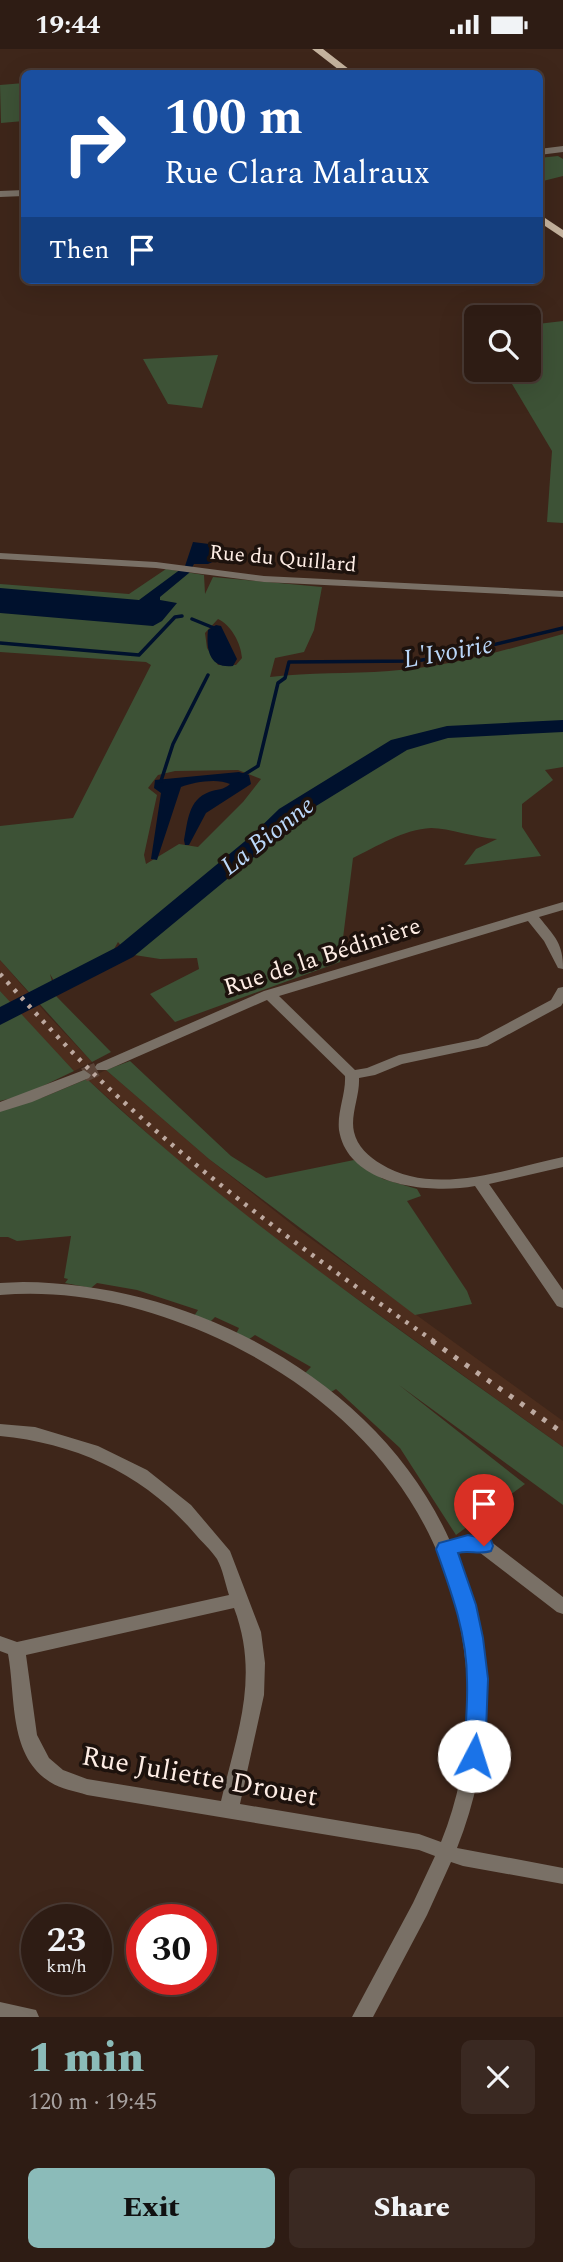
<!DOCTYPE html>
<meta charset="utf-8">
<style>
body{margin:0;font-family:Spectral,serif;background:#3a2922;color:#f1f3f6;height:100vh;display:flex;flex-direction:column;font-size:26px;white-space:nowrap}
*{box-sizing:border-box;margin:0}
p{font-size:23px;color:#a7a1a0}
.icon{flex:none;width:38px;height:38px;fill:none;stroke:currentColor;stroke-width:2;stroke-linecap:round;stroke-linejoin:round}
.map{position:relative;height:1968px;overflow:hidden}
.details{display:flex;flex-direction:column;background:#2e1c14;flex:1}
.details>*{flex:none}
.guide{position:absolute;left:21px;top:21px;width:522px;height:214px;border-radius:10px;box-shadow:0 7px 28px #0002,0 0 0 2px #493a34;background:#1a4fa0;color:#fff;overflow:hidden}
.controls{position:absolute;left:464px;top:256px;display:grid;gap:14px}
.controls a{display:grid;place-items:center;width:77px;height:77px;border-radius:10px;background:#2e1c14;box-shadow:0 7px 28px #0002,0 0 0 2px #493a34;font-size:35px}
.speed{position:absolute;left:21px;top:1855px;display:flex;gap:14px;font-size:35px;font-weight:700;text-align:center}
.speed>*{display:grid;place-content:center;width:91px;height:91px;border-radius:50%;background:#2e1c14;box-shadow:0 7px 28px #0002,0 0 0 2px #493a34;line-height:1}
.speed small{font-size:18px;font-weight:400}
.speed .limit{border:10px solid #d22;background:#fff;color:#111}
.pin{position:absolute;display:grid;place-items:center;width:60px;height:60px;color:#fff;margin:-72px -30px;border-radius:50% 50% 50% 0;rotate:-45deg;box-shadow:0 0 7px #0007}
.pin .icon{rotate:45deg}
.me{position:absolute;width:77px;margin:-38px;rotate:5deg;stroke-linejoin:round;filter:drop-shadow(0 0 5px #0008)}
.turn{display:flex;align-items:center;gap:24px;height:147px;padding:0 28px;font-size:32px}
.turn .icon{width:91px;height:91px;stroke-width:2.5}
.turn b{display:block;font-size:49px;line-height:60px}
.then{display:flex;align-items:center;height:66px;padding:0 28px;background:#0003;gap:14px;font-size:26px}
.round{display:grid;place-items:center;flex:none;width:74px;height:74px;border-radius:10px;background:#3a2922}
.summary{display:flex;align-items:center;justify-content:space-between;height:119px;padding:0 28px}
h1{font-size:42px;font-weight:800;line-height:52px;color:#8bbbb9}
.cta{display:flex;gap:14px;margin-top:auto;padding:14px 28px}
.cta a{flex:1;height:80px;border-radius:10px;background:#8bbbb9;color:#111;font-size:28px;font-weight:800;line-height:80px;text-align:center}
.cta a+a{background:#3a2922;color:#f1f3f6}
.status{display:flex;justify-content:space-between;align-items:center;height:49px;padding:0 35px;background:#2e1c14;direction:ltr}
.status svg{height:19px;fill:currentColor}
.map>svg:first-child{display:block}
</style>
<div class="status"><b>19:44</b><svg viewBox="0 0 49 12"><path d="M0 12V9h3v3zM5 12V6h3v6zM10 12V3h3v9zM15 12V0h3v12zM26 1h20v11H26zM47 4h2v5h-2z"/></svg></div>
<div class="map">
<svg width="563" height="1968" viewBox="0 0 563 1968">
<rect width="100%" height="100%" fill="#3e261a"/>
<!-- built -->
<path fill="#4c2d1d" d="M0,911L46,964L92,1013L74,1022L11,955L0,942Z
M106,1021L209,1110L299,1181L563,1372V1398L303,1211L197,1129L87,1030Z"/>
<!-- green -->
<path fill="#3d5236" fill-rule="evenodd" d="M24,34V72L1,74L0,36Z
M558,107L563,110V127L539,133V109Z
M563,272V474L547,473L552,402L503,320H528L529,276Z
M218,306L202,359L168,355L143,310Z
M166,520L204,526L205,545L213,528L322,538L314,581L304,603L275,609L270,628C310,623 349,625 389,622C449,618 505,601 563,585V718L545,721L553,731L522,755V778L541,807L464,816L476,800L497,790C476,789 449,779 431,779C404,780 376,798 353,809L340,913L175,973L150,945L199,920L197,909L160,910L128,905L118,893L109,909L57,937L50,925L56,947L111,1003L92,1013L0,911V777L73,769L151,616L146,613L0,603V535L129,545ZM218,570C231,576 241,594 242,609L236,616H218L207,599L205,584ZM238,721L261,730L243,753L198,798L179,795L146,815L144,806L157,746L148,739L158,726L175,722Z
M0,942L74,1022L24,1046L0,1052Z
M130,1012L231,1107L266,1129L354,1111L383,1130L417,1140L421,1147L407,1152L467,1242L472,1255L415,1266L209,1110L106,1021Z
M87,1030C234,1168 400,1281 563,1398V1456L399,1336L525,1435L456,1486L400,1399L336,1340L331,1343L305,1324L311,1318L255,1286L248,1291L236,1285L239,1279L215,1268L210,1273L194,1267L198,1261L137,1241L97,1234L91,1239L65,1234L68,1230L64,1229L71,1187L17,1192L8,1188H0V1060L44,1048Z"/>
<!-- water -->
<path fill="#00112d" d="M193,493L217,496L214,507L217,511L208,515H194L189,524L160,548V551L177,554L162,572L153,577L0,564V539L139,551L185,517Z
M216,576L221,577L237,610L233,617C209,620 206,600 208,581Z
M239,723L249,726L251,735L206,764L189,796H185L184,791C188,772 188,751 209,743C217,740 224,741 230,735C217,729 194,733 181,738L157,811L151,810L161,744L154,739L155,731Z"/>
<g fill="none" stroke-linecap="round" stroke-linejoin="round">
<!-- stream -->
<path stroke="#00112d" stroke-width="3.5" d="M192,570L214,579
M0,594L139,606L175,568L182,567
M242,727L258,717L278,634L285,629L289,613L415,612L443,608L563,579
M161,732L173,695L208,626"/>
<!-- river -->
<path fill="#00112d" fill-rule="evenodd" d="M563,671V683L448,689L407,701L295,770L266,798L133,908L0,976V958L117,898L250,788L279,760L391,691L447,677Z"/>
<!-- minor-tunnel -->
<path stroke="#5b4438" stroke-width="14" stroke-dasharray="14 7" stroke-linecap="butt" d="M84,1026L102,1018"/>
<!-- minor -->
<path fill="#797066" fill-rule="evenodd" d="M563,97V103L539,106V100Z
M24,141V147L0,148V142Z
M0,504L156,513L264,527L563,542V548L264,533L156,519L0,510Z
M563,853V861L539,868C555,888 563,894 563,920L558,919L544,892L528,872L279,947L355,1021L367,1019L399,1006L478,990L551,951L558,939L563,938V954L561,957L487,997L402,1015L375,1026L359,1029C360,1047 350,1066 354,1083C357,1097 369,1108 381,1115C434,1148 506,1120 563,1108V1118L489,1135L563,1241V1259L557,1257L475,1137C432,1145 348,1138 339,1081C337,1063 346,1045 345,1027L267,951L107,1021H97L95,1018L97,1015L264,942Z
M84,1021L91,1026L89,1029L32,1053L0,1063V1053Z
M23,1233C193,1234 379,1332 450,1492L468,1487L490,1492L563,1548V1565L557,1563L479,1503L468,1501L455,1504C496,1598 495,1704 457,1799L563,1819V1835L463,1817L451,1813L427,1866L373,1968H352L413,1854L435,1807L419,1801L87,1746C75,1742 61,1740 50,1733C8,1706 16,1648 8,1605L0,1602V1587L17,1593L229,1546C225,1534 223,1521 217,1510C211,1501 202,1493 196,1486C146,1426 76,1394 0,1387V1375L35,1378L98,1397L147,1421L191,1456L230,1502L261,1583L265,1614L264,1646L240,1755L419,1785L441,1793C462,1741 470,1687 467,1632C458,1468 353,1348 206,1284C140,1256 72,1240 0,1246V1234ZM234,1559C260,1628 237,1684 221,1752L87,1730L63,1721L49,1709L37,1686L26,1606Z
M0,1953L36,1961L39,1968H0Z"/>
<!-- major -->
<path fill="#c5b39e" fill-rule="evenodd" d="M312,0H323L354,24H343Z
M539,165L563,181V189L539,173Z"/>
<!-- rail-far1 -->
<path stroke="#bda9a0" stroke-width="4.5" stroke-dasharray="3.5 7" stroke-linecap="butt" d="M0,925C41,970 81,1015 126,1055C222,1143 328,1219 435,1293"/>
<!-- rail -->
<path stroke="#bda9a0" stroke-width="5" stroke-dasharray="4.5 9" stroke-linecap="butt" d="M432,1292L563,1384"/>
</g>
<!-- route -->
<path fill="#1a73e8" stroke="#114b97" stroke-width="2" d="M468,1486L491,1491L493,1497L491,1502C480,1506 469,1501 458,1504L476,1556L483,1589L488,1630L485,1707L482,1713L474,1716L467,1713L464,1707C465,1682 468,1656 467,1631C467,1585 451,1542 436,1500L439,1494Z"/>
<g text-anchor="middle" stroke-width="7" stroke-linejoin="round" paint-order="stroke">
<!-- far-street labels -->
<g font-size="21" fill="#feede5" stroke="#1d120d">
<text transform="translate(283 509) rotate(5)" y="7">Rue du Quillard</text>
</g>
<!-- street labels -->
<g font-size="24" fill="#feede5" stroke="#1d120d">
<text transform="translate(322 907) rotate(-18)" y="8">Rue de la Bédinière</text>
</g>
<!-- water labels -->
<g font-size="26" font-style="italic" fill="#bad7f9" stroke="#1d120d">
<text transform="translate(448 602) rotate(-10)" y="9">L'Ivoirie</text>
<text transform="translate(267 786) rotate(-38)" y="9">La Bionne</text>
</g>
<!-- near-street labels -->
<g font-size="28" fill="#feede5" stroke="#1d120d">
<text transform="translate(200 1726) rotate(10)" y="10">Rue Juliette Drouet</text>
</g>
</g>
</svg>
<div class="controls">
<a><svg class="icon" aria-label="search" viewBox="0 0 24 24"><circle cx="10" cy="10" r="6"/><path d="M15 15l6 6"/></svg></a>
</div>
<div class="speed"><div>23<small>km/h</small></div><div class="limit">30</div></div>
<div class="pin" style="left:484px;top:1497px;background:#d93025"><svg class="icon" aria-label="arrive" viewBox="0 0 24 24"><path d="M6 21V4h12l-3 4 3 4H6"/></svg></div>
<svg class="me" style="left:474px;top:1707px" viewBox="-20 -20 40 40"><circle r="19" fill="#fff"/><path d="M0-13L10 11 0 6-10 11z" fill="#1a73e8"/></svg>
<div class="guide">
<div class="turn"><svg class="icon" aria-label="right" viewBox="0 0 24 24"><path d="M7 20v-9h11M14 6l5 5-5 5"/></svg><div><b>100 m</b>Rue Clara Malraux</div></div>
<div class="then">Then<svg class="icon" aria-label="arrive" viewBox="0 0 24 24"><path d="M6 21V4h12l-3 4 3 4H6"/></svg></div>
</div>
</div>
<section class="details">
<div class="summary"><div><h1>1 min</h1><p>120 m · 19:45</p></div><a class="round"><svg class="icon" aria-label="close" viewBox="0 0 24 24"><path d="M6 6l12 12M18 6L6 18"/></svg></a></div>
<div class="cta"><a>Exit</a><a>Share</a></div>
</section>
